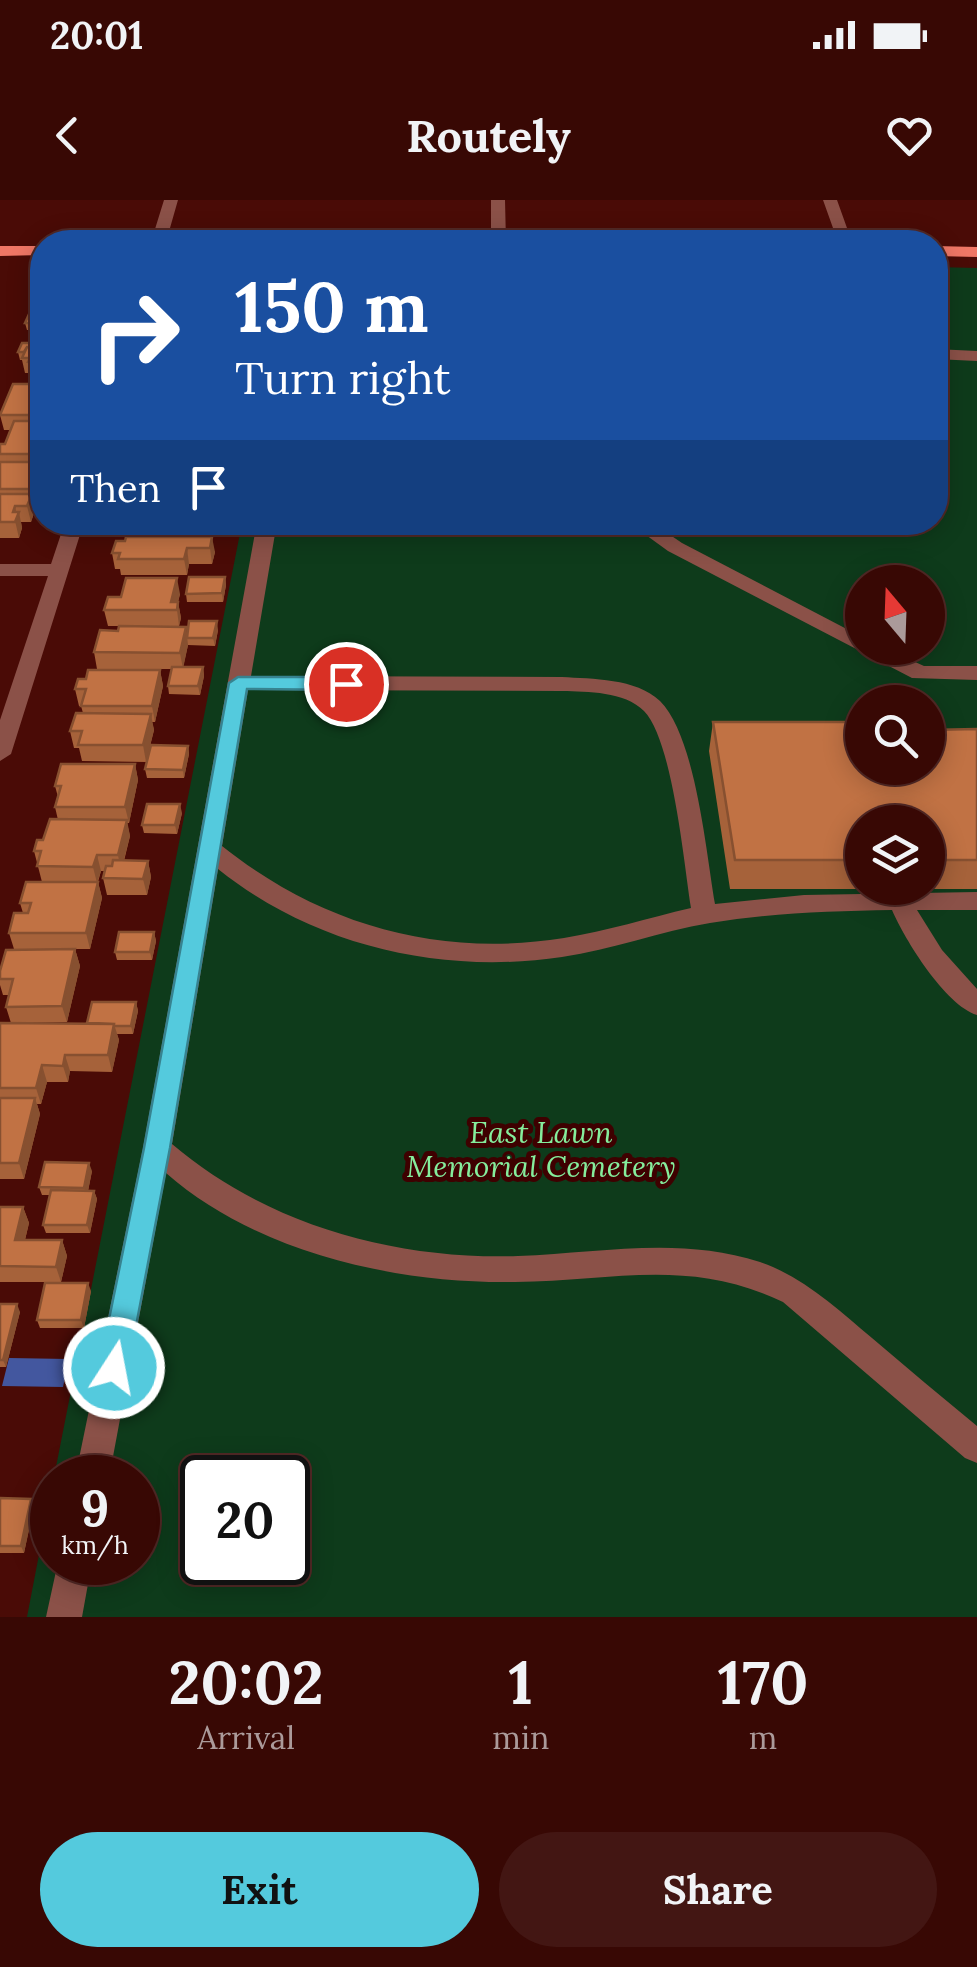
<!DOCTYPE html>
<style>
body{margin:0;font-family:Lora,serif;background:#431613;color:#f1f3f6;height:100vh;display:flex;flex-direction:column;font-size:38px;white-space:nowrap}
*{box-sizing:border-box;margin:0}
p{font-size:32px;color:#ab9a9a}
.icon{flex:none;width:55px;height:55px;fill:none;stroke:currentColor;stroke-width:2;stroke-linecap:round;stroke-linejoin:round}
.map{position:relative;height:1417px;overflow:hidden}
.details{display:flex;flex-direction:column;background:#380804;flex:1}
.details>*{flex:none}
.banner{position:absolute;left:30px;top:30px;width:918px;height:305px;border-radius:40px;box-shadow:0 5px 25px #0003,0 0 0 2px #522926;background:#1a4fa0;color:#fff;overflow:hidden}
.needle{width:65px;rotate:341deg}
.controls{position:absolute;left:845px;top:365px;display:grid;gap:20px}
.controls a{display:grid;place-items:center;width:100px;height:100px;border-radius:50%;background:#380804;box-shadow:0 5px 25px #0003,0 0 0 2px #522926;font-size:50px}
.speed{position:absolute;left:30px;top:1255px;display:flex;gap:20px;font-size:50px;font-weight:700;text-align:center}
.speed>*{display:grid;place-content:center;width:130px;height:130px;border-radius:50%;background:#380804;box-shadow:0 5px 25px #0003,0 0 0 2px #522926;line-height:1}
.speed small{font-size:25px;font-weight:400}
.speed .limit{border:5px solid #111;border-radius:15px;background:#fff;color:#111}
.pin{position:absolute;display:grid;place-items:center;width:85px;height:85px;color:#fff;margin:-42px;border:5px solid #fff;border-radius:50%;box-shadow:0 2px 10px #0007}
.me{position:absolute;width:110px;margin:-55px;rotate:11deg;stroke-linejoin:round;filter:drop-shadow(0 0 8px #0008)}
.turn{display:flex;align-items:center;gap:35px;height:210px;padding:0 40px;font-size:45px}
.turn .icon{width:130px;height:130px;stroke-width:2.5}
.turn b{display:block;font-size:70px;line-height:85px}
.then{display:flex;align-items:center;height:95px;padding:0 40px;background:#0003;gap:20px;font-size:38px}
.eta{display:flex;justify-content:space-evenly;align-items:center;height:170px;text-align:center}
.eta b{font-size:60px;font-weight:700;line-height:70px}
.primary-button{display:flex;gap:20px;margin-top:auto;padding:20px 40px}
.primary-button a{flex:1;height:115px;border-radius:60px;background:#54cadd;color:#111;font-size:40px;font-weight:700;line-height:115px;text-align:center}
.primary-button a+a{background:#431613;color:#f1f3f6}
.status{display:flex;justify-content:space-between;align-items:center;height:70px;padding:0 50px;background:#380804;direction:ltr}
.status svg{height:28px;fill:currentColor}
header{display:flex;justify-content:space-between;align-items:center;height:130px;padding:0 40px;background:#380804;font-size:45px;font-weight:700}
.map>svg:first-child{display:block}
</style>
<div class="status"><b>20:01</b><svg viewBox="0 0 49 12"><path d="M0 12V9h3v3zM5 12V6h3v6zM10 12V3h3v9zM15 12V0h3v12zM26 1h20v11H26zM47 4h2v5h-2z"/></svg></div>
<header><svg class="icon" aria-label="back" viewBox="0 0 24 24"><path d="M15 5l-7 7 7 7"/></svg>Routely<svg class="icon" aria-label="heart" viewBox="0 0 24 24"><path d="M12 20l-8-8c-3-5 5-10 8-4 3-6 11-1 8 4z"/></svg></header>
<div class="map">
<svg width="977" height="1417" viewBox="0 0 977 1417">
<rect width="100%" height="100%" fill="#4a0b06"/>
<!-- green -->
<path fill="#0e3b1b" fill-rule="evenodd" d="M935,67L977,68V1417H27L52,1287V1362H138V1278L54,1277L242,323L935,322ZM862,382H928V448H862ZM862,502H928V568H862ZM862,622H928V688H862ZM202,1278H288V1362H202Z"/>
<!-- water -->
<path fill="#43579f" d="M9,1158L69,1159L63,1187L2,1186Z"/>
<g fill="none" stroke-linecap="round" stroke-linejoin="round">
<!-- minor -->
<path fill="#8b5148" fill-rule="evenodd" d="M164,0H178L166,42H151Z
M491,0H505L506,42H491Z
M823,0H837L852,42H838Z
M935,149L977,151V161L935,159Z
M65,322H84L11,554L0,561V520L48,376H0V364H51Z
M257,322H277L251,476L562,477C592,479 636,478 660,501C696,537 706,653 715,704L804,695L977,692V710H917L942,750L977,789V815C945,805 905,740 892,710C831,711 770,713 710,723C660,731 612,750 562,757C441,775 314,746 218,669L172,944C267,1025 395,1060 518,1056C601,1053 679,1036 760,1062C804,1077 837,1109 872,1138C907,1168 942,1197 977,1226V1263L965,1258L783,1102C689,1057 613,1081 515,1082C397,1084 257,1053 166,973L109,1278H75L143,948ZM248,490L562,491C588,492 624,491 644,511C673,541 684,665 691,708C648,718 607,731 564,738C439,758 321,725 222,646Z
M628,322H651L682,343L862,437V448H884L924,466H977V480L912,478L668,351Z
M58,1362H92L82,1417H46Z"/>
<!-- major -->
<path fill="#ef7766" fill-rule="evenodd" d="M0,46H42V55L0,56Z
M935,46L977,47V57L935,56Z"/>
</g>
<!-- wall -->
<path fill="#a6623a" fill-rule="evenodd" d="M42,112V183V180L32,177L31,173H25L22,160H20L18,152L41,143L40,135L42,130H27L25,123Z
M42,184V290L37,305H34L35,310L31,322H21L22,328L19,338H0V254L11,230H4L0,215Z
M127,322H207L204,337L215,352L212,364H189L187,375H121L120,369H115L112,353L128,337L126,326Z
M209,322H239V326H210Z
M225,377L226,385L223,402H187L186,394Z
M180,394L178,402L181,418L179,426H108L104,410L121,397Z
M186,427L187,435L218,430L215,446L188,445L183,467H203L204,476L200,495L169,494L168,486L172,469H97L94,452L118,431Z
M160,470L163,486L155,522H152L154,530L146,562L82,561L79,548H74L70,531L83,513L81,506H79L75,489Z
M713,522L862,568L977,529V689H730L709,551ZM862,622H928V688H862Z
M188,546L189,554L184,578H147L145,569Z
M135,564L138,580L129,623H127L130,636L124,661H148L151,677L147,695H107L103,678L104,671H101L98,682L102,698L90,749H75L80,766L67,822L11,823L6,807L9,795H3L0,785V771L14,749L9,733L23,713L20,703L42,682L34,651L58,620L55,607L58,597L55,586Z
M182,613L177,634L144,633L142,625Z
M154,732L156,741L152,760H117L115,752Z
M136,802L138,811L133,834H117L119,840L112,872L70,871L68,882H47L41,904H37L40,914L24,979H0V823H87Z
M92,971L88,991H94L97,999L90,1033H46L43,1025L50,995H42L39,987Z
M0,1007H23L29,1023L25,1040H62L67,1056L61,1082H0Z
M91,1091L84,1128H40L37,1120Z
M0,1104L20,1112L6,1167H0Z
M0,1298L34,1306L24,1353H0Z"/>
<!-- shaded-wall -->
<path fill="#875030" d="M40,247L42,258V290L37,305L33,289L41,269L38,254Z
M32,294L35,310L31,322L27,306Z
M15,306L17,316L19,312L22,328L19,338L13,312Z
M201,322H207L203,342L200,326Z
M212,337L215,352L212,364L210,348Z
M187,348L189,364L187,375L184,359Z
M225,377L226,385L223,402L222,393Z
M177,378L180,394L176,410L171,402Z
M178,402L181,418L179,426L177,410Z
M217,421L218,430L215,446L213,438Z
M186,427L188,445L183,469L180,453Z
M203,467L204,476L200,495L198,486Z
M160,470L163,486L155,522L152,506Z
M151,514L154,530L146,562L143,545Z
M188,546L189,554L184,578L183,570Z
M135,564L138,580L129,623L125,607Z
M180,604L182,613L177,634L175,625Z
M127,620L130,636L121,671L118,655Z
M97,655L101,671L97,683L93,667Z
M148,661L151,677L147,695L143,679Z
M98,682L102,698L90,749L86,733Z
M154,732L156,741L152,760L150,752Z
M75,749L80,766L67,822L62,806Z
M136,802L138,811L133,834L131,826Z
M114,824L119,840L112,872L108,855Z
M65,855L70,871L68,882L63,866Z
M42,865L47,882L41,904L36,888Z
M35,898L40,914L24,979L19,963Z
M89,963L92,971L87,996L84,988Z
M94,991L97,999L90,1033L87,1025Z
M23,1007L29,1023L21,1056L15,1040Z
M62,1040L67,1056L61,1082L56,1067Z
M88,1083L91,1091L84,1128L81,1120Z
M17,1104L20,1112L6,1167L3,1160Z
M31,1299L34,1306L24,1353L21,1346Z"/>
<!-- building -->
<path fill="#c17244" stroke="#875030" stroke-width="2.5" d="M30,112H42V123H25Z
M22,143H42V147H27L24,152H18Z
M27,147H42V166L28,162L30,158H22Z
M13,184H42V215H0Z
M14,221H42V247H40L38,254H0V244H5Z
M0,262H42L33,289H0Z
M0,294H32L27,306H15L13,312H19L15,322H0Z
M127,322H201L200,326H126Z
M126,337H212L210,348H187L184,359H118L120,353H112L116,341H125Z
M189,377H225L222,393L186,394Z
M126,378H177L171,402H178L177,410H104L108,397H121Z
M189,421H217L213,438H187Z
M119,426L186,427L180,453L94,452L100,430L118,431Z
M172,467H203L198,486H168Z
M88,470H160L152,506H81L86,489H75L78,479H86Z
M76,513L151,514L143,545H78L82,531H70Z
M713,522H862V568H928V530L977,529V660H928V622H862V660H735Z
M151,545L188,546L183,570L145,569Z
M61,564H135L125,607H55L61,586H55Z
M147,604H180L175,625H142Z
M50,619L127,620L118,655H97L93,667L37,666L41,651H34L37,640H43Z
M113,660L148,661L143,679L103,678L106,666H112Z
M26,682H98L86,733H9L14,713H28L31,703H20Z
M119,732H154L150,752H115Z
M75,749L62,806L6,807L13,779H0V771L6,750Z
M92,802H136L131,826H114V824L87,823Z
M0,823L114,824L108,855H65L63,866L42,865L36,888H0Z
M0,898H35L19,963H0Z
M45,962L89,963L84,988L39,987Z
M51,990L94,991L87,1025H43Z
M0,1007H23L15,1040H62L56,1067L0,1066Z
M45,1083H88L81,1120H37Z
M0,1104H17L3,1160H0Z
M0,1298L31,1299L21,1346H0Z"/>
<!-- route -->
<path fill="#54cadd" stroke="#378390" stroke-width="2.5" d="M238,477H346L356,484L346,490L247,489L170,948L128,1168L124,1177L114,1181L103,1177L99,1168L144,948L229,483Z"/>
<g text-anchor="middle" stroke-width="10" stroke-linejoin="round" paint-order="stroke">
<!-- park labels -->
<g font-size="30" font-style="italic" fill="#85ed9c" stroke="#3e0000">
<text x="541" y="943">East Lawn<tspan x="541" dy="34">Memorial Cemetery</tspan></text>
</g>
</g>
</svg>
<div class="controls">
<a><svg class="needle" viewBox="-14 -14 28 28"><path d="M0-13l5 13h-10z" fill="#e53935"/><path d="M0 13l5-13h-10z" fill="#ab9a9a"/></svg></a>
<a><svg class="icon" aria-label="search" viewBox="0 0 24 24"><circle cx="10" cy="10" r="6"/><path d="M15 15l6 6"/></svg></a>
<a><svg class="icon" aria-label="layers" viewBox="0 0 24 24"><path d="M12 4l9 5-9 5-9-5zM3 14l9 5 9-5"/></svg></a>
</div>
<div class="speed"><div>9<small>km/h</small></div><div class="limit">20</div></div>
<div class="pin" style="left:346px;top:484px;background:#d93025"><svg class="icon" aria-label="arrive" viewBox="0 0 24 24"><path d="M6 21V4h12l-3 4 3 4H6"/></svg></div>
<svg class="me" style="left:114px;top:1168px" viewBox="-20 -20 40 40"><circle r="17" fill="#54cadd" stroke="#fff" stroke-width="3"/><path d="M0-11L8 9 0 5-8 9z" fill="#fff"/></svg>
<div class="banner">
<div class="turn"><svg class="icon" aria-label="right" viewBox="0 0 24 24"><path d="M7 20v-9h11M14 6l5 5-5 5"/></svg><div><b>150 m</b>Turn right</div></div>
<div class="then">Then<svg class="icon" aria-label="arrive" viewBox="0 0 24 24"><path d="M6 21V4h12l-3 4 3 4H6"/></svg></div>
</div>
</div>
<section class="details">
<div class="eta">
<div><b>20:02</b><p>Arrival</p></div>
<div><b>1</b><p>min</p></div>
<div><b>170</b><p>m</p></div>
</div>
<div class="primary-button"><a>Exit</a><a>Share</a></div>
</section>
